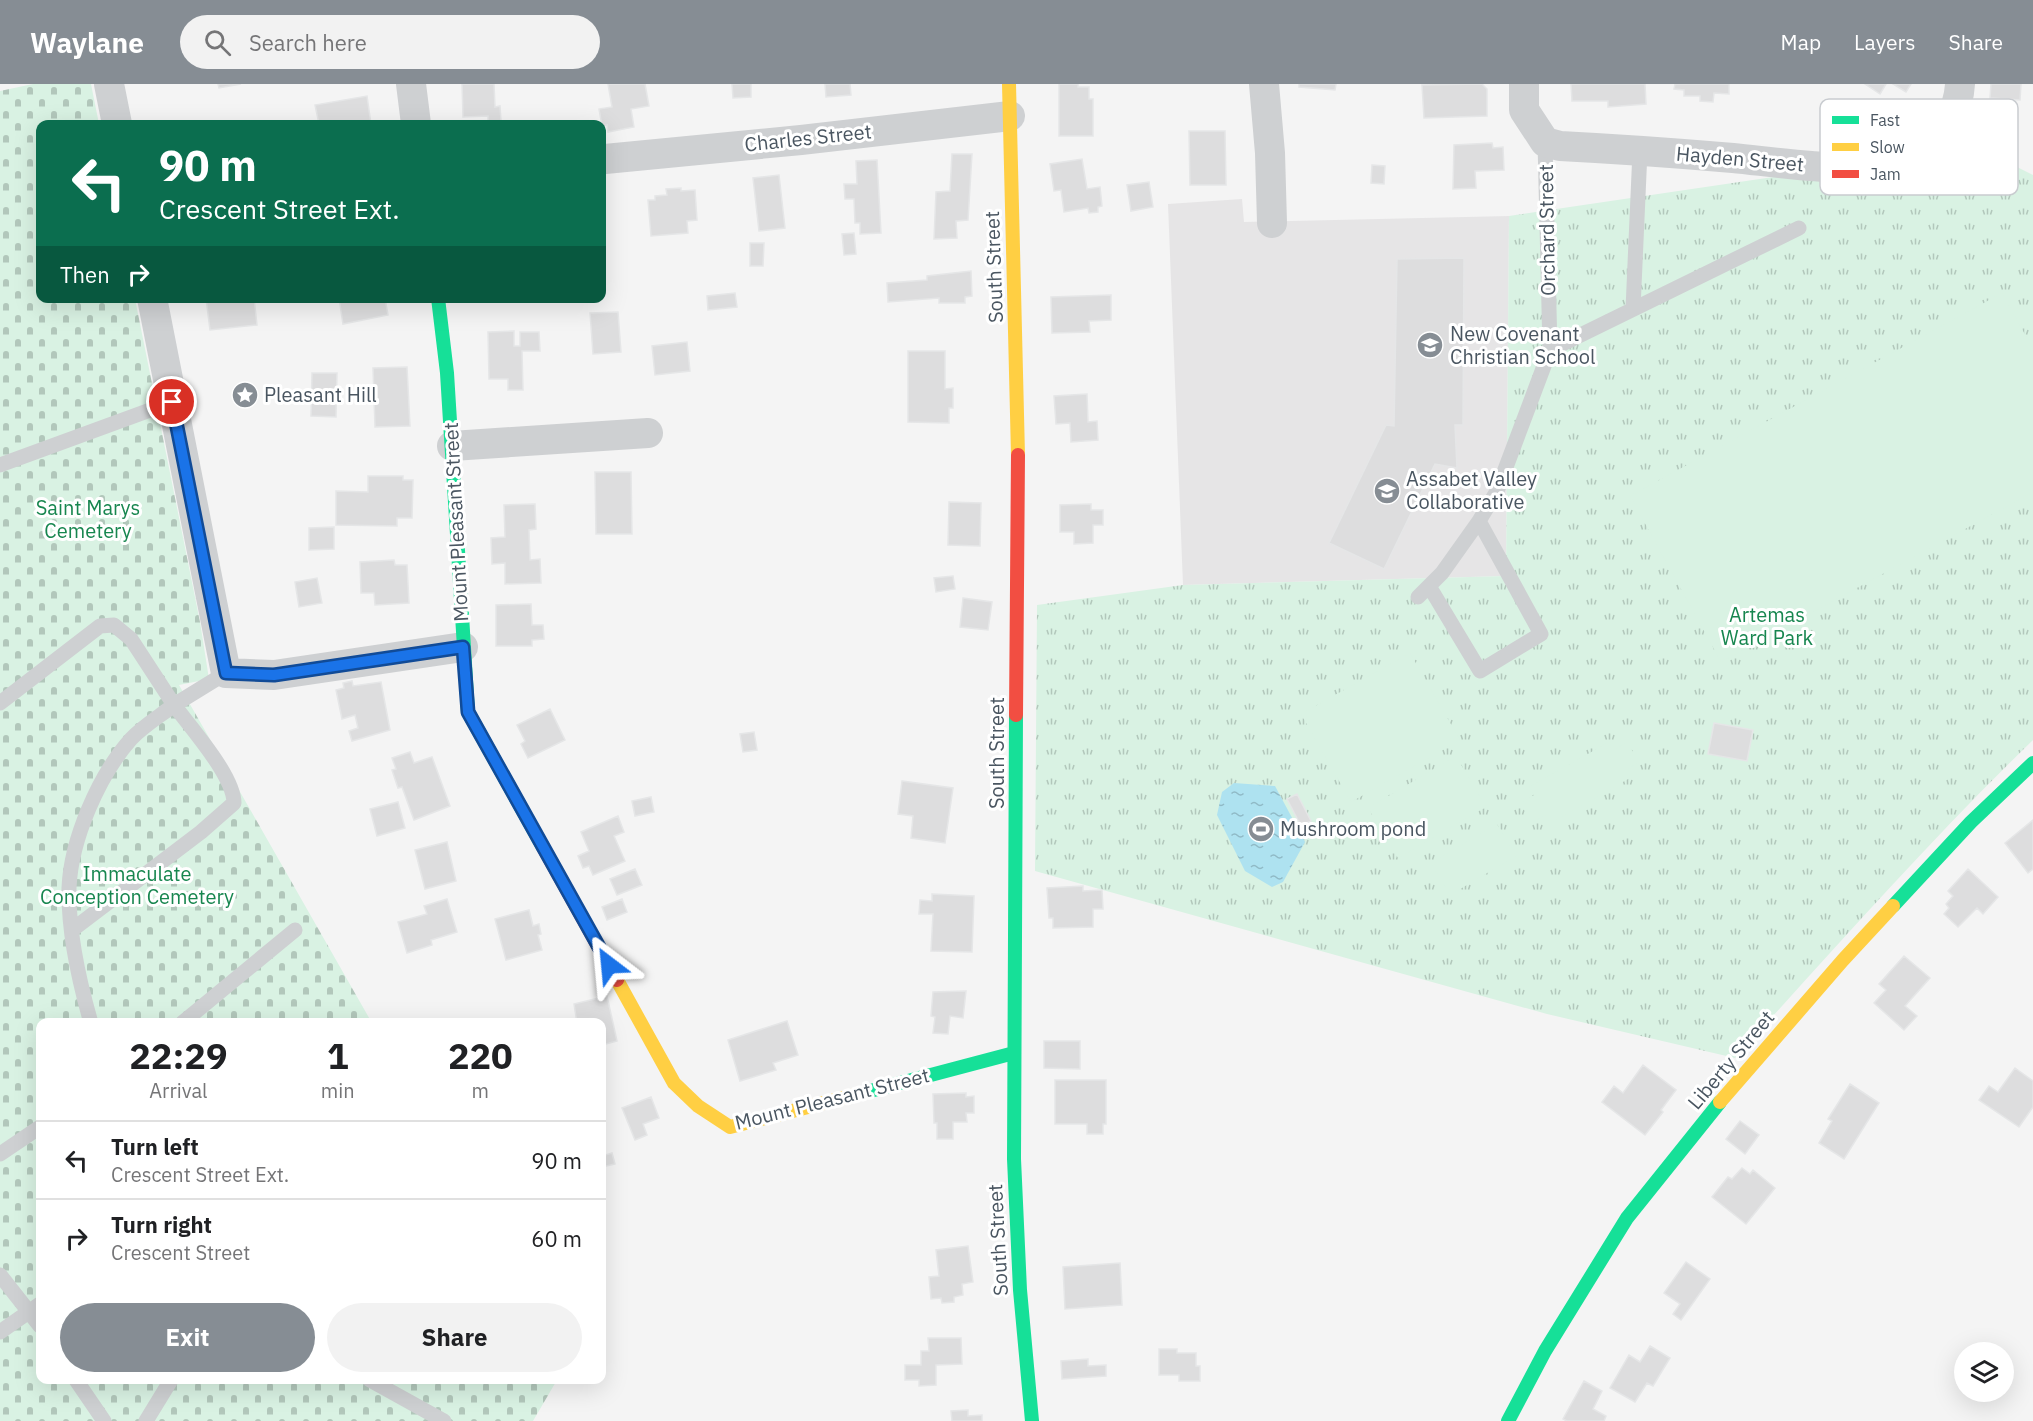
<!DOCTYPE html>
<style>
body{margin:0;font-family:"IBM Plex Sans",sans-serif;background:#f2f2f2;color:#202124;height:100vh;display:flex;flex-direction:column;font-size:22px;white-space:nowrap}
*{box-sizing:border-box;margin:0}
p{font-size:20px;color:#757577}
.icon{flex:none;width:33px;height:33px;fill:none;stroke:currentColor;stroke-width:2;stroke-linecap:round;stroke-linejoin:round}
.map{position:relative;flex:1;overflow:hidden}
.panel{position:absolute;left:36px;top:934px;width:570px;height:366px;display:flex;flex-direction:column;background:#fff;border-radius:12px;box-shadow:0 6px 24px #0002}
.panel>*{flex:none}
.guide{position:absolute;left:36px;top:36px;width:570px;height:183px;border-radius:12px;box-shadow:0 6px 24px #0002;background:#0b6e4f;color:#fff;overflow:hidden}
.tools{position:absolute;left:1954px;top:1258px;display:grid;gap:12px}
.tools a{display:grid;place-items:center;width:60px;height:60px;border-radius:50%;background:#fff;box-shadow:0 6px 24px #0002;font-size:30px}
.pin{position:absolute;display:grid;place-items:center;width:51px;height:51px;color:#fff;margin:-26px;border:3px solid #fff;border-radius:50%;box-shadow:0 2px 6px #0007}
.me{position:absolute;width:66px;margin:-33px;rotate:331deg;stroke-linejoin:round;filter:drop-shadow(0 0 4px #0008)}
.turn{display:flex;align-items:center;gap:21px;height:126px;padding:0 24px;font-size:27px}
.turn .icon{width:78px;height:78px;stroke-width:2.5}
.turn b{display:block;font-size:42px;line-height:51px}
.then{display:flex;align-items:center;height:57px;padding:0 24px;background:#0003;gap:12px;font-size:22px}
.eta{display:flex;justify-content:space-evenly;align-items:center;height:102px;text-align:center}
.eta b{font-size:36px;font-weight:800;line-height:42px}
.button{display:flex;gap:12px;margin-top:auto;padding:12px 24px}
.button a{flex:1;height:69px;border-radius:36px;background:#868d94;color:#fff;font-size:24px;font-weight:800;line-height:69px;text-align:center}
.button a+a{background:#f2f2f2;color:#202124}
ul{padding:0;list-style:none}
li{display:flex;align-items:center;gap:18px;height:78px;padding:0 24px;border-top:2px solid #e0e0e0}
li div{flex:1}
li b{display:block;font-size:22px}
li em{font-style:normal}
header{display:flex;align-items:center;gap:36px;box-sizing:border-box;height:84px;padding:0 30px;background:#868d94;color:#fff}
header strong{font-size:28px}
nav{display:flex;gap:33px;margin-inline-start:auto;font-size:21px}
.search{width:420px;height:54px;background:#f2f2f2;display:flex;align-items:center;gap:15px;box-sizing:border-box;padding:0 21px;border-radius:33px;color:#757577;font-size:22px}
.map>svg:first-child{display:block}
</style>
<header>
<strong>Waylane</strong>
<div class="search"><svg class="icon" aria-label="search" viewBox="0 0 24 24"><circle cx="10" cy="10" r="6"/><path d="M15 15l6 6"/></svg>Search here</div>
<nav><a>Map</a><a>Layers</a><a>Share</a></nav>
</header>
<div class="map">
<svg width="2033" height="1337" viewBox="0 0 2033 1337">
<defs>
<pattern id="cemetery-stones" width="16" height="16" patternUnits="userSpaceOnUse" patternTransform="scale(1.5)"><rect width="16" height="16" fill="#d9f2e3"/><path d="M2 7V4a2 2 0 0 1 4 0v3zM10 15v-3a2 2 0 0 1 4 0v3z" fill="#b2c7bb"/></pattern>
<pattern id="park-tufts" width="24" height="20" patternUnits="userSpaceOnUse" patternTransform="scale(1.5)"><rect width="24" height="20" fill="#d9f2e3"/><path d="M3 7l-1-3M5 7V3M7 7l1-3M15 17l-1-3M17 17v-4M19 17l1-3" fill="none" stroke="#b2c7bb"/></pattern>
<pattern id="water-ripples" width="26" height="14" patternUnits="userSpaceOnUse" patternTransform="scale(1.5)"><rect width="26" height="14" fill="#aee2f0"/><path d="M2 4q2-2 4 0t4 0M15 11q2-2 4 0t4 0" fill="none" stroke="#90bac6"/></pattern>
</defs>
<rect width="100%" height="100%" fill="#f4f4f4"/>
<!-- education -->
<path fill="#e6e5e6" d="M1242,115L1244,138L1509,132L1506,492L1183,501L1168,120Z"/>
<!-- cemetery -->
<path fill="url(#cemetery-stones)" d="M33,0H91L99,40H40V214L135,215L200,538L209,595L179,601L372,939H40V1296H557L533,1337H0V7Z"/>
<!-- park -->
<path fill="url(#park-tufts)" d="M1977,63L2033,91V656C1929,757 1833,866 1735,974L1547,930L1035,787L1037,521L1183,501L1506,492L1509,132Z"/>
<!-- garden -->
<path fill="#d9f2e3" d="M2002,209L2033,265V408L1721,578L1630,412Z
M1410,569L1460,656L1351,718L1301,630Z
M1609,658L1614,666L1627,658L1639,678L1626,686L1630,694L1550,739L1545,731L1532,739L1520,719L1534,711L1529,703Z
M1456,672L1486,723L1398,774L1368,724Z
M1497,740L1516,772L1450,811L1431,779Z"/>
<!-- water -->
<path fill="url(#water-ripples)" d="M1234,699L1275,702L1305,758L1283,798L1272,803L1245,787L1217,731L1222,708Z"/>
<!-- building -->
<path fill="#ddddde" stroke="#e5e6e7" stroke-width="1.5" d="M218,0H241L219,4Z
M462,0H494L495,23L500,22L501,37L488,38V32L463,33Z
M608,0H645L649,22L631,25L634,43L608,48L607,41L602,42L599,25L612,23Z
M732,0H751V13L733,14Z
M825,0H850L851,11L826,13Z
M1059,0H1078V3H1089V15H1093V52H1059Z
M1299,0H1336L1335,6L1299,3Z
M1482,0L1487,5V32L1424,34L1422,1Z
M1571,0H1645L1646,20L1608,23V17H1572Z
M1675,0H1729V10L1714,9L1713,18L1700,17V12H1684V6L1674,5Z
M1865,0H1886L1880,10Z
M1893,0H1911L1906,8Z
M1991,0H2021L2020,16L1990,14Z
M367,12L371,40H319L315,21Z
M1189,47H1225L1226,101H1190Z
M1492,59L1493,64L1503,63L1504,86L1475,87L1476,104L1453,105L1454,61Z
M952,70H972L968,136L956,137L957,154L934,155L936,108L950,107Z
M1082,75L1087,105L1100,103L1102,122L1098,123V128L1089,129L1088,124L1064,128L1061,106L1054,107L1050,80Z
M877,76L881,149L860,150V139H855L854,115H845L844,100H857L856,77Z
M1372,81L1385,82L1384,100L1371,99Z
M779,91L785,144L759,147L753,94Z
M1149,98L1153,123L1131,127L1127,101Z
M681,104V107L695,106L697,136L687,137L688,149L651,152L648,116H655V112L667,111L666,105Z
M854,149L856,170L844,171L842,150Z
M750,159H764L763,182H750Z
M1464,174L1463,341H1455L1457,384L1435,380L1384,485L1329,459L1386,341L1394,342L1397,175Z
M971,187L972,212L965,213V219H939V214L888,218L887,199L927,196V192Z
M735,209L737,223L708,226L707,212Z
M1111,211V236L1089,237L1090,248L1052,249L1051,213Z
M206,214H254L257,241L210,246Z
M339,214H385L388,231L343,240Z
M618,228L621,268L593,270L590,229Z
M514,247V262H520V248H539L540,267H522L523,306H508V295H489L488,248Z
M687,258L690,287L655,291L652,262Z
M908,267H945V305L953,304V324H949V339L908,338Z
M407,283L410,342L375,343L373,284Z
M312,289H337L336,333L311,332Z
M1087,310L1088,338L1097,337L1098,356L1071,358L1070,339L1056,340L1054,312Z
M595,388H631L632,450H596Z
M368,392H403V396H413L412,434H397V442L336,441V407L368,408Z
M949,418L981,419L980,462L948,461Z
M535,420L536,445L529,446L530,476L540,475L541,499L505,500V479L492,480L491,454L505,453L504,421Z
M1091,420V426H1103V441H1093V459L1074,460V448H1060V421Z
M334,443V465L309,466V444Z
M394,476L395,481H407L409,519L375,521L374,509H361L360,478Z
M953,492L955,505L936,508L934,494Z
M317,494L322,519L299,523L295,498Z
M963,514L992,518L988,546L960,543Z
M531,520L532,541H543L544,555L532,556V562H496V521Z
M352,597L353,602L381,598L390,646L352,657L349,647L358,644L355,631L342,635L336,606L344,604L343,599Z
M550,625L565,656L528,674L521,660L525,657L517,641Z
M1714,639L1753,646L1747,677L1708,670Z
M754,648L757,666L743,668L740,650Z
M410,668L414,679L432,673L450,722L414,736L402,703L398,704L392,686L396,685L392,674Z
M902,697L953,704L945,759L911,754L913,732L898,730Z
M1297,710L1311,737L1301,742L1287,715Z
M651,713L654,728L635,732L632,717Z
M398,718L405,744L377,752L370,725Z
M618,732L624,748L614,752L625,777L593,791L589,782L583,784L578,772L589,767L581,748Z
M2033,736V785L2028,789L2005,759Z
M447,758L456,797L425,805L415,766Z
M635,785L642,801L617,811L610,795Z
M1968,785L1998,813L1983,830L1977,824L1958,843L1944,830L1949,824L1946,820L1953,812L1948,807Z
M1083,802V807L1102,806L1103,825H1093V843L1053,844V834H1049L1047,804Z
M932,810L974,812L972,868L931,867L933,830H919L920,816L932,817Z
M447,815L457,848L431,856L432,861L407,869L398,838L427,830L424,822Z
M622,815L627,828L607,836L602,823Z
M529,826L533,842L539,840L541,850L538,851L542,866L506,876L495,835Z
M1904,872L1930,894L1905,922L1917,932L1904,946L1874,919L1886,906L1879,900Z
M966,907L963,934L950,932L948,950L933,949L935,933L931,932L933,908Z
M607,912L617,957L602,961V939H577L574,920Z
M787,937L798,971L773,979L776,986L740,997L728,956Z
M1044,957H1080V985L1044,984Z
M1643,981L1676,1006L1661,1026L1663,1028L1645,1051L1602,1018L1614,1002L1623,1009Z
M2015,984L2033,997V1023L2019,1043L1979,1016L1989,1002L1998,1008Z
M1055,996H1106V1040H1103V1050H1087V1040H1055Z
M1850,1000L1879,1019L1844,1075L1819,1059L1832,1037L1828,1035Z
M966,1009V1013L974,1012V1029H966L967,1038H953V1055H937V1039H934L933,1010Z
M651,1013L659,1034L643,1040L647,1051L635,1056L622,1024Z
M1740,1037L1759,1051L1745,1070L1726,1055Z
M612,1069L615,1080L602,1083V1072Z
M1742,1084L1750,1090L1753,1086L1775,1104L1746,1140L1712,1113L1728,1093L1732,1095Z
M968,1162L973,1198L962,1200L963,1211L954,1213V1218L942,1219L941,1214L931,1215L929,1193L939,1192L936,1166Z
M1686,1178L1710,1195L1681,1236L1673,1230L1680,1220L1664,1209Z
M1120,1179L1122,1221L1065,1225L1063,1183Z
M928,1254H961L962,1280L936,1281V1301L919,1302V1296H905V1281H921V1267H929Z
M1650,1262L1670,1274L1653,1302L1647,1299L1635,1318L1610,1304L1629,1271L1640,1278Z
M1159,1265H1177V1269H1196V1282H1200V1297H1179V1291H1159Z
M1088,1275V1282L1106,1281V1292L1062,1295L1061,1277Z
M1584,1297L1602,1307L1593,1325L1606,1332L1604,1337H1567L1563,1335Z
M968,1326V1332L982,1331V1337H952L951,1327Z"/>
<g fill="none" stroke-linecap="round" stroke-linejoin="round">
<!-- lane -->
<path stroke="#ced0d2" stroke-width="15" d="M1633,225L1640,67
M1550,266L1799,144
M0,381L172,318
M1429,502L1480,587L1541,550L1479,437
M1418,513L1442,489L1479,437L1497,407L1550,266L1545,58
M0,619L100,542L114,541L131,555L174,621C160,632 143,642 131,655C99,691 71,755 69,804C68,849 79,897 91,939
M72,846L201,748L234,719C234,692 191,644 174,621L226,589
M182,939L295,846
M0,1070L40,1043
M0,1191L40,1242
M0,1248L40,1220
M76,1296L104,1337
M370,1296L444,1337
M146,1337L171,1296"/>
<!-- street -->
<path stroke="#ced0d2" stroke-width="30" d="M109,0L117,40
M411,0L416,40
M1264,0L1270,69L1272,139
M1524,0V26L1545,58L1560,62C1618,65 1675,69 1733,74C1784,79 1869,93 1916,76C1940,67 1959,24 1960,0
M605,75L801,56L1010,32
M152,214L226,589L274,591L463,563
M452,362L648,349"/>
<!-- fast -->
<path stroke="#16e098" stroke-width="14" d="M438,214L447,289L468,628L543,763
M1016,631L1014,1075L1020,1206L1032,1337
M1893,822L1971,738L2033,679
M855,1011L1014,969
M1508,1337L1545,1267L1627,1134L1720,1018"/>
<!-- slow -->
<path stroke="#ffcf43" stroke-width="14" d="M1009,0L1018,371
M617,896L674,999L698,1022L730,1043L855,1011
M1720,1018L1843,876L1893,822"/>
<!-- jam -->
<path stroke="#f24e42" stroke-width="14" d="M1016,631L1018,371
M543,763L617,896"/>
</g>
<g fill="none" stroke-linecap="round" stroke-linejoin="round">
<defs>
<path id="route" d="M172,318L226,589L274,591L463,563L468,628L609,881"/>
</defs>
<!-- route casing -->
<use href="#route" stroke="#114b97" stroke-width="15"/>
<!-- route -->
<use href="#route" stroke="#1a73e8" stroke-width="10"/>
</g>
<!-- icons -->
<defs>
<symbol id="school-disc" viewBox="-11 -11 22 22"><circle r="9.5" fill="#868d94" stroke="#fff"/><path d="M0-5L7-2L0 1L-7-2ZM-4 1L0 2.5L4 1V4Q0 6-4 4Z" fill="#fff"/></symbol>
<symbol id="sight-disc" viewBox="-11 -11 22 22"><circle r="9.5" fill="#868d94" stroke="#fff"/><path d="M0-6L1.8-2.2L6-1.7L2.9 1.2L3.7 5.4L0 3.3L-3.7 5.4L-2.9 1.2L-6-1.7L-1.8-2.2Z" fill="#fff"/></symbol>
<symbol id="stadium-disc" viewBox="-11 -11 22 22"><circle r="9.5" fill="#868d94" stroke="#fff"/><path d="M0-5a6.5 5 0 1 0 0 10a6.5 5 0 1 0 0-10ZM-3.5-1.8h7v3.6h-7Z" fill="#fff"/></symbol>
</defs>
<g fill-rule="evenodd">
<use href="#school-disc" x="1415" y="246" width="30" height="30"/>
<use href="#sight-disc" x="230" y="296" width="30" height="30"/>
<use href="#school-disc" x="1372" y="392" width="30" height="30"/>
<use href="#stadium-disc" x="1246" y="730" width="30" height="30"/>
</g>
<g text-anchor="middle" stroke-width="6" stroke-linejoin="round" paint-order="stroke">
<!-- street labels -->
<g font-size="20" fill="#4a5661" stroke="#fff">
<text transform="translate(808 54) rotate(-6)" y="7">Charles Street</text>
<text transform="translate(1740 75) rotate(5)" y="7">Hayden Street</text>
<text transform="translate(1547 146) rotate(-91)" y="7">Orchard Street</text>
<text transform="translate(994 183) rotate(-92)" y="7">South Street</text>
<text transform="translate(456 438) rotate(-93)" y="7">Mount Pleasant Street</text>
<text transform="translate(997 669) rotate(-90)" y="7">South Street</text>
<text transform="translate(1731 976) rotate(-50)" y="7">Liberty Street</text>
<text transform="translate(832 1015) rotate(-14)" y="7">Mount Pleasant Street</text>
<text transform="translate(998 1156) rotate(-93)" y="7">South Street</text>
</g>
<!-- poi labels -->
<g font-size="20" fill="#4a5661" stroke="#fff" text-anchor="start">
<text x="1450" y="257">New Covenant<tspan x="1450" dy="23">Christian School</tspan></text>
<text x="264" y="318">Pleasant Hill</text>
<text x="1406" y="402">Assabet Valley<tspan x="1406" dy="23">Collaborative</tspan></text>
<text x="1280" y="752">Mushroom pond</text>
</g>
<!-- park labels -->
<g font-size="20" fill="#17864f" stroke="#fff">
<text x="88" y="431">Saint Marys<tspan x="88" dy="23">Cemetery</tspan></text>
<text x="1767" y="538">Artemas<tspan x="1767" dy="23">Ward Park</tspan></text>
<text x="137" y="797">Immaculate<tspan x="137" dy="23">Conception Cemetery</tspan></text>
</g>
</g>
<!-- legend -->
<rect x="1820" y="15" width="198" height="96" rx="9" fill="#fff" stroke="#c9ccd0" stroke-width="1.5"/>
<rect x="1832" y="32" width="27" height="8" fill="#16e098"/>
<rect x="1832" y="59" width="27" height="8" fill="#ffcf43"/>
<rect x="1832" y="86" width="27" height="8" fill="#f24e42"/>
<g font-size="16" fill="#4a5661">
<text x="1870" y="42">Fast</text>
<text x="1870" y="69">Slow</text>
<text x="1870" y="96">Jam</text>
</g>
</svg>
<div class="tools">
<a><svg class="icon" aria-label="layers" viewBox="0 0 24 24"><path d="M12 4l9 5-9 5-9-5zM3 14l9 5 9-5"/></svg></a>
</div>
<div class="pin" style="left:172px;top:318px;background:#d93025"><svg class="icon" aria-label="arrive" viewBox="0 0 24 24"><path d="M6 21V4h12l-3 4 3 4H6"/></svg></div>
<svg class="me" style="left:609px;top:881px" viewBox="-20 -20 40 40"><path d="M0-17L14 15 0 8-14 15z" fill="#1a73e8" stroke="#fff" stroke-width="4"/></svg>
<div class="guide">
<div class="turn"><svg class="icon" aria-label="left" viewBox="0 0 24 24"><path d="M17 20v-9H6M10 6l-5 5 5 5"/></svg><div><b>90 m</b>Crescent Street Ext.</div></div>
<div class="then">Then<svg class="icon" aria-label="right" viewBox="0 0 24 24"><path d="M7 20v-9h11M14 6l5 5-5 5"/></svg></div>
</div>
<section class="panel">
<div class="eta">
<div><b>22:29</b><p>Arrival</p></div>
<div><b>1</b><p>min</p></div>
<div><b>220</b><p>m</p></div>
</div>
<ul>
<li><svg class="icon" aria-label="left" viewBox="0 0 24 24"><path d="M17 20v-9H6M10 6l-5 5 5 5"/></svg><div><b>Turn left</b><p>Crescent Street Ext.</p></div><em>90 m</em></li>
<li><svg class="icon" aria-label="right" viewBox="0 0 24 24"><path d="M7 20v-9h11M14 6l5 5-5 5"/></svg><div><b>Turn right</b><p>Crescent Street</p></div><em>60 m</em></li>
</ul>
<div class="button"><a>Exit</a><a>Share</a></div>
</section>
</div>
